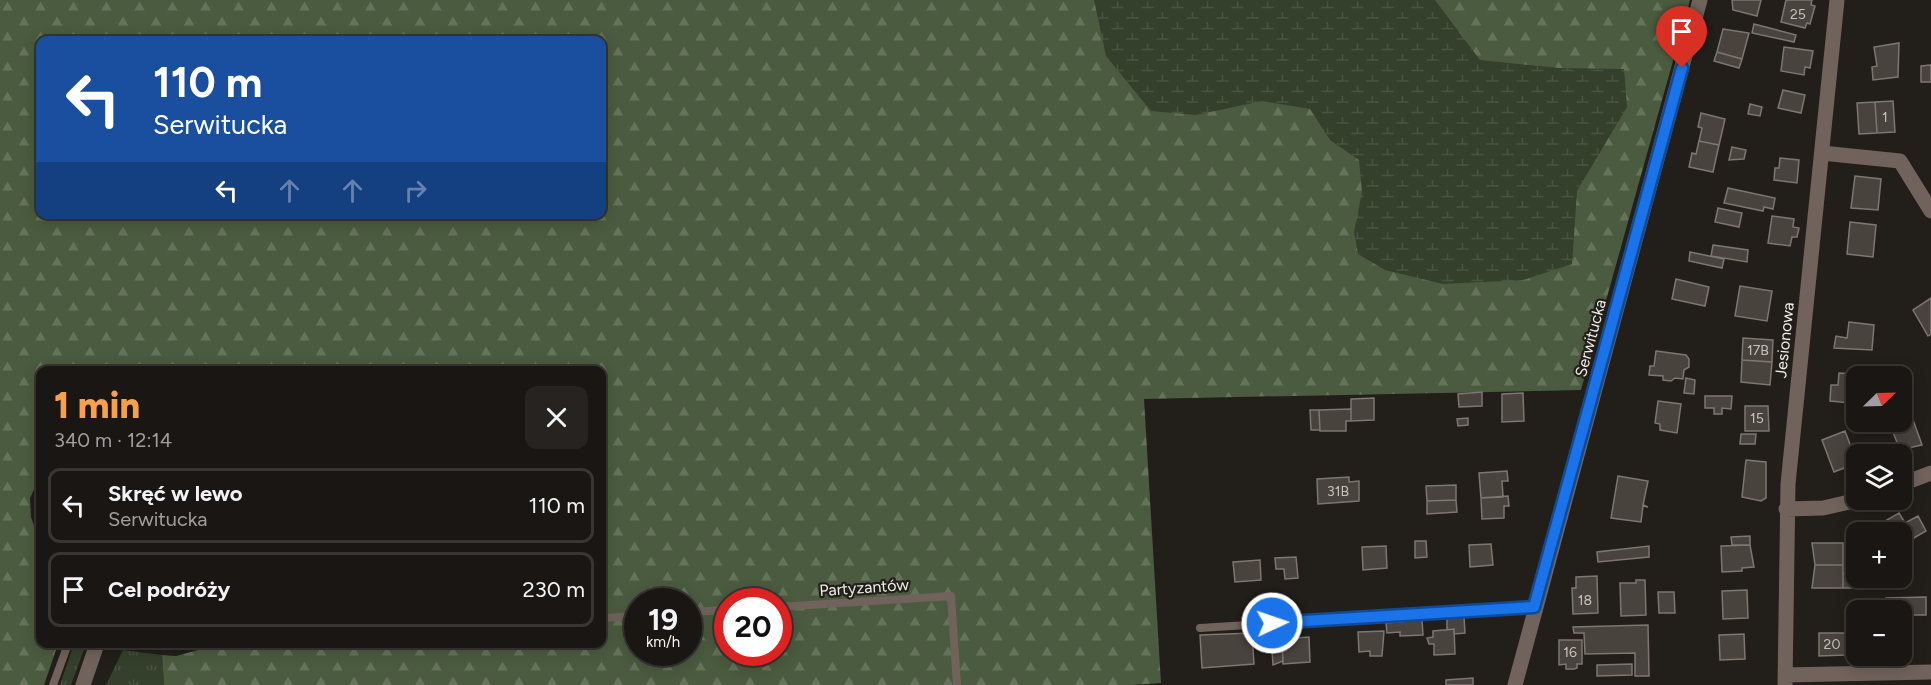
<!DOCTYPE html>
<html lang="pl">
<meta charset="utf-8">
<style>
body{margin:0;font-family:Figtree,sans-serif;background:#272321;color:#f1f3f6;height:100vh;display:flex;flex-direction:column;font-size:22px;white-space:nowrap}
*{box-sizing:border-box;margin:0}
p{font-size:20px;color:#9f9fa0}
.icon{flex:none;width:33px;height:33px;fill:none;stroke:currentColor;stroke-width:2;stroke-linecap:round;stroke-linejoin:round}
.map{position:relative;flex:1;overflow:hidden}
.sheet{position:absolute;left:36px;top:366px;width:570px;height:282px;display:flex;flex-direction:column;background:#1a1613;border-radius:12px;box-shadow:0 3px 15px #0003,0 0 0 2px #383533}
.sheet>*{flex:none}
.banner{position:absolute;left:36px;top:36px;width:570px;height:183px;border-radius:12px;box-shadow:0 3px 15px #0003,0 0 0 2px #383533;background:#1a4fa0;color:#fff;overflow:hidden}
.needle{width:39px;rotate:67deg}
.tools{position:absolute;left:1846px;top:366px;display:grid;gap:12px}
.tools a{display:grid;place-items:center;width:66px;height:66px;border-radius:12px;background:#1a1613;box-shadow:0 3px 15px #0003,0 0 0 2px #383533;font-size:30px}
.speed{position:absolute;left:624px;top:588px;display:flex;gap:12px;font-size:30px;font-weight:700;text-align:center}
.speed>*{display:grid;place-content:center;width:78px;height:78px;border-radius:50%;background:#1a1613;box-shadow:0 3px 15px #0003,0 0 0 2px #383533;line-height:1}
.speed small{font-size:15px;font-weight:400}
.speed .limit{border:9px solid #d22;background:#fff;color:#111}
.pin{position:absolute;display:grid;place-items:center;width:51px;height:51px;color:#fff;margin:-62px -26px;border-radius:50% 50% 50% 0;rotate:-45deg;box-shadow:0 0 6px #0007}
.pin .icon{rotate:45deg}
.me{position:absolute;width:66px;margin:-33px;rotate:87deg;stroke-linejoin:round;filter:drop-shadow(0 0 4px #0008)}
.turn{display:flex;align-items:center;gap:21px;height:126px;padding:0 18px;font-size:27px}
.turn .icon{width:78px;height:78px;stroke-width:2.5}
.turn b{display:block;font-size:42px;line-height:51px}
.lanes{display:flex;align-items:center;height:57px;padding:0 18px;background:#0003;justify-content:center;gap:30px;direction:ltr}
.lanes .off{opacity:.35}
.round{display:grid;place-items:center;flex:none;width:63px;height:63px;border-radius:12px;background:#272321}
.headline{display:flex;align-items:center;justify-content:space-between;height:102px;padding:0 18px}
h1{font-size:36px;font-weight:800;line-height:45px;color:#f8a04b}
ul{padding:0;list-style:none}
li{display:flex;align-items:center;gap:18px;height:75px;margin:0 12px 9px;padding:0 6px;border:3px solid #383533;border-radius:12px}
li div{flex:1}
li b{display:block;font-size:22px}
li em{font-style:normal}
.map>svg:first-child{display:block}
</style>
<div class="map">
<svg width="1931" height="685" viewBox="0 0 1931 685">
<defs>
<pattern id="grass-tufts" width="24" height="20" patternUnits="userSpaceOnUse" patternTransform="scale(1.5)"><rect width="24" height="20" fill="#34402b"/><path d="M3 7l-1-3M5 7V3M7 7l1-3M15 17l-1-3M17 17v-4M19 17l1-3" fill="none" stroke="#485340"/></pattern>
<pattern id="forest-firs" width="22" height="20" patternUnits="userSpaceOnUse" patternTransform="scale(1.5)"><rect width="22" height="20" fill="#4b5b3f"/><path d="M5 1l3.5 6h-7zM16 11l3.5 6h-7z" fill="#65735b"/></pattern>
<pattern id="wetland-marsh" width="20" height="14" patternUnits="userSpaceOnUse" patternTransform="scale(1.5)"><rect width="20" height="14" fill="#34402b"/><path d="M1 5h8M5 5V1M11 12h8M15 12V8" fill="none" stroke="#485340"/></pattern>
</defs>
<rect width="100%" height="100%" fill="#221e19"/>
<!-- grass -->
<path fill="url(#grass-tufts)" d="M74,644H86L71,685H60Z
M123,650L162,655L164,685H106Z"/>
<!-- forest -->
<path fill="url(#forest-firs)" fill-rule="evenodd" d="M0,0H1690L1581,390L1144,399L1161,683L1131,685H164L162,655L176,656L202,649L296,644H602V370H40V477L30,498L31,517L40,543V644H58L44,685H0ZM40,40H602V214H40ZM638,602H688V652H638ZM728,602H778V652H728Z"/>
<!-- wetland -->
<path fill="url(#wetland-marsh)" d="M1094,0H1435L1480,60L1559,68L1624,69L1627,107L1577,191L1572,264L1523,280L1443,284L1385,270L1358,254L1354,232L1362,192L1359,160L1330,140L1310,109L1262,101L1196,115L1151,111L1106,56Z"/>
<!-- building -->
<path fill="#49433e" stroke="#7d7671" stroke-width="1.5" d="M1732,0H1761L1757,16L1733,10Z
M1786,0H1812L1811,5L1815,6L1810,24L1807,23L1805,28L1781,22Z
M1754,24L1796,35L1794,42L1752,33Z
M1723,29L1749,33L1742,59L1717,52Z
M1899,43L1898,77L1873,80L1872,67L1877,66L1874,47Z
M1784,47L1813,51L1810,68L1805,67L1804,75L1781,71Z
M1717,52L1742,59L1739,68L1714,61Z
M1931,65V82H1921V66Z
M1783,90L1805,95L1801,113L1778,108Z
M1893,101L1895,132L1877,133L1875,102Z
M1875,102L1877,133L1859,134L1857,103Z
M1750,104L1762,107L1760,116L1748,114Z
M1701,113L1725,119L1719,145L1699,141L1702,128L1698,127Z
M1699,141L1719,145L1713,172L1689,167L1692,153L1696,154Z
M1732,147L1746,150L1744,159L1729,160Z
M1780,158L1799,160L1797,183L1774,180L1775,168H1779Z
M1855,176L1881,179L1878,210L1851,208Z
M1728,188L1775,198L1773,209L1764,207L1763,211L1724,203Z
M1718,208L1742,213L1739,227L1715,222Z
M1772,216L1794,219L1793,227L1799,228L1797,237H1792L1790,246L1768,243Z
M1850,222L1876,225L1873,257L1847,254Z
M1713,245L1748,250L1747,262L1711,256Z
M1690,252L1724,259L1722,268L1689,261Z
M1676,279L1709,287L1705,306L1672,299Z
M1740,286L1772,291L1767,321L1735,316Z
M1931,298V334L1928,336L1913,310Z
M1849,322L1874,325L1872,350L1834,348L1836,336L1847,338Z
M1743,338L1773,340L1772,362L1742,360Z
M1656,351L1686,355L1689,359V367L1684,370L1683,379L1675,378L1671,381L1663,380V376L1649,375L1650,366H1654Z
M1742,360L1772,362L1770,385L1741,382Z
M1839,373L1868,375L1857,376V396H1851V403L1830,401L1831,385H1838Z
M1686,378L1695,380L1694,394L1684,393Z
M1482,392V406L1459,407L1458,394Z
M1523,393L1524,421L1502,422V394Z
M1705,396H1732L1731,409L1722,408V414H1714V408H1705Z
M1374,398V420L1351,421V399Z
M1658,401L1681,404L1677,433L1660,430V424L1655,423Z
M1745,406H1768L1769,431H1745Z
M1351,409V421H1346V431H1320L1319,410Z
M1310,410H1319L1320,430H1311Z
M1912,417L1922,445L1900,450L1890,425Z
M1468,418V425L1458,426L1457,419Z
M1845,431L1857,463L1834,472L1822,440Z
M1741,434H1756L1755,444H1740Z
M1746,460L1766,462V498L1761,501L1742,497Z
M1507,471L1508,481H1502L1503,497L1481,498L1479,473Z
M1618,476L1648,481L1643,505L1648,507L1643,506L1641,522L1611,518Z
M1349,477V482L1359,481V501L1318,504L1317,479Z
M1456,485V500L1427,501L1426,486Z
M1508,496L1509,506H1504V518L1482,519L1481,498Z
M1456,500L1457,512L1427,514V501Z
M1899,513L1905,523L1918,516L1926,531L1902,545V532H1891L1885,521Z
M1750,536V545H1732L1731,537Z
M1415,541H1426L1427,557L1415,558Z
M1812,543H1843V565H1815Z
M1491,544L1493,565L1470,567L1469,545Z
M1750,545L1754,567L1742,568V571L1722,572L1721,546Z
M1386,546L1387,568L1363,570L1362,547Z
M1649,546V557L1598,562L1597,552Z
M1296,557L1298,578L1285,579L1284,569H1276L1275,558Z
M1260,560L1261,580L1235,582L1233,562Z
M1815,565H1843V588H1812Z
M1843,573H1852V588H1843Z
M1597,576L1598,613L1573,614L1572,588H1576V577Z
M1636,580H1645L1646,615L1621,616L1620,583H1636Z
M1747,590L1748,618L1723,619L1722,591Z
M1658,592H1674L1675,613H1659Z
M1926,597V615H1902V610H1886V598Z
M1464,617L1465,633L1454,634V629L1447,630V618Z
M1422,620L1423,635L1400,636V632L1387,633L1386,623Z
M1648,625L1649,676H1635V653L1585,654L1584,633H1574L1573,627Z
M1454,629L1455,654L1434,655V644H1429L1427,638L1433,637V631Z
M1384,631L1382,656H1370V651L1359,652L1358,632Z
M1252,633L1254,664L1202,668L1200,635Z
M1819,633H1845L1846,655L1819,656Z
M1744,634L1745,659L1720,660L1719,635Z
M1282,636L1283,661L1273,665L1271,637Z
M1309,637L1310,662L1283,664L1282,639Z
M1559,640H1582V664H1577V668L1574,669H1566V664L1559,665Z
M1886,656H1899V660H1886Z
M1632,664V675L1597,676V665Z
M1473,678V685H1446V680Z"/>
<g fill="none" stroke-linecap="round" stroke-linejoin="round">
<!-- service -->
<path stroke="#71635b" stroke-width="8" d="M778,607L951,596L957,685
M688,612L728,610
M602,618L638,616
M1200,628L1534,607
M153,644H187
M53,685L68,644"/>
<!-- minor -->
<path stroke="#71635b" stroke-width="15" d="M1822,153L1900,161L1931,211
M1902,484L1931,473
M1786,509L1823,508L1858,500
M1785,675L1931,672
M83,685L97,644
M1515,685L1700,0
M1785,685L1788,484L1837,0"/>
</g>
<g fill="none" stroke-linecap="round" stroke-linejoin="round">
<defs>
<path id="route" d="M1272,623L1534,607L1682,68"/>
</defs>
<!-- route casing -->
<use href="#route" stroke="#114b97" stroke-width="15"/>
<!-- route -->
<use href="#route" stroke="#1a73e8" stroke-width="10"/>
</g>
<g text-anchor="middle" stroke-width="4.5" stroke-linejoin="round" paint-order="stroke">
<!-- number labels -->
<g font-size="14" fill="#c6c2be">
<text x="1798" y="19">25</text>
<text x="1885" y="122">1</text>
<text x="1758" y="355">17B</text>
<text x="1757" y="423">15</text>
<text x="1338" y="496">31B</text>
<text x="1585" y="605">18</text>
<text x="1832" y="649">20</text>
<text x="1570" y="657">16</text>
</g>
<!-- street labels -->
<g font-size="16" fill="#efede9" stroke="#221e19">
<text transform="translate(1590 338) rotate(-75)" y="6">Serwitucka</text>
<text transform="translate(1784 340) rotate(-84)" y="6">Jesionowa</text>
<text transform="translate(864 587) rotate(-4)" y="6">Partyzantów</text>
</g>
</g>
</svg>
<div class="tools">
<a><svg class="needle" viewBox="-14 -14 28 28"><path d="M0-13l5 13h-10z" fill="#e53935"/><path d="M0 13l5-13h-10z" fill="#9f9fa0"/></svg></a>
<a><svg class="icon" aria-label="layers" viewBox="0 0 24 24"><path d="M12 4l9 5-9 5-9-5zM3 14l9 5 9-5"/></svg></a>
<a>+</a>
<a>−</a>
</div>
<div class="speed"><div>19<small>km/h</small></div><div class="limit">20</div></div>
<div class="pin" style="left:1682px;top:68px;background:#d93025"><svg class="icon" aria-label="arrive" viewBox="0 0 24 24"><path d="M6 21V4h12l-3 4 3 4H6"/></svg></div>
<svg class="me" style="left:1272px;top:623px" viewBox="-20 -20 40 40"><circle r="17" fill="#1a73e8" stroke="#fff" stroke-width="3"/><path d="M0-11L8 9 0 5-8 9z" fill="#fff"/></svg>
<div class="banner">
<div class="turn"><svg class="icon" aria-label="left" viewBox="0 0 24 24"><path d="M17 20v-9H6M10 6l-5 5 5 5"/></svg><div><b>110 m</b>Serwitucka</div></div>
<div class="lanes"><svg class="icon" aria-label="left" viewBox="0 0 24 24"><path d="M17 20v-9H6M10 6l-5 5 5 5"/></svg><svg class="icon off" aria-label="ahead" viewBox="0 0 24 24"><path d="M12 20V5M6 11l6-6 6 6"/></svg><svg class="icon off" aria-label="ahead" viewBox="0 0 24 24"><path d="M12 20V5M6 11l6-6 6 6"/></svg><svg class="icon off" aria-label="right" viewBox="0 0 24 24"><path d="M7 20v-9h11M14 6l5 5-5 5"/></svg></div>
</div>
<section class="sheet">
<div class="headline"><div><h1>1 min</h1><p>340 m · 12:14</p></div><a class="round"><svg class="icon" aria-label="close" viewBox="0 0 24 24"><path d="M6 6l12 12M18 6L6 18"/></svg></a></div>
<ul>
<li><svg class="icon" aria-label="left" viewBox="0 0 24 24"><path d="M17 20v-9H6M10 6l-5 5 5 5"/></svg><div><b>Skręć w lewo</b><p>Serwitucka</p></div><em>110 m</em></li>
<li><svg class="icon" aria-label="arrive" viewBox="0 0 24 24"><path d="M6 21V4h12l-3 4 3 4H6"/></svg><div><b>Cel podróży</b></div><em>230 m</em></li>
</ul>
</section>
</div>
